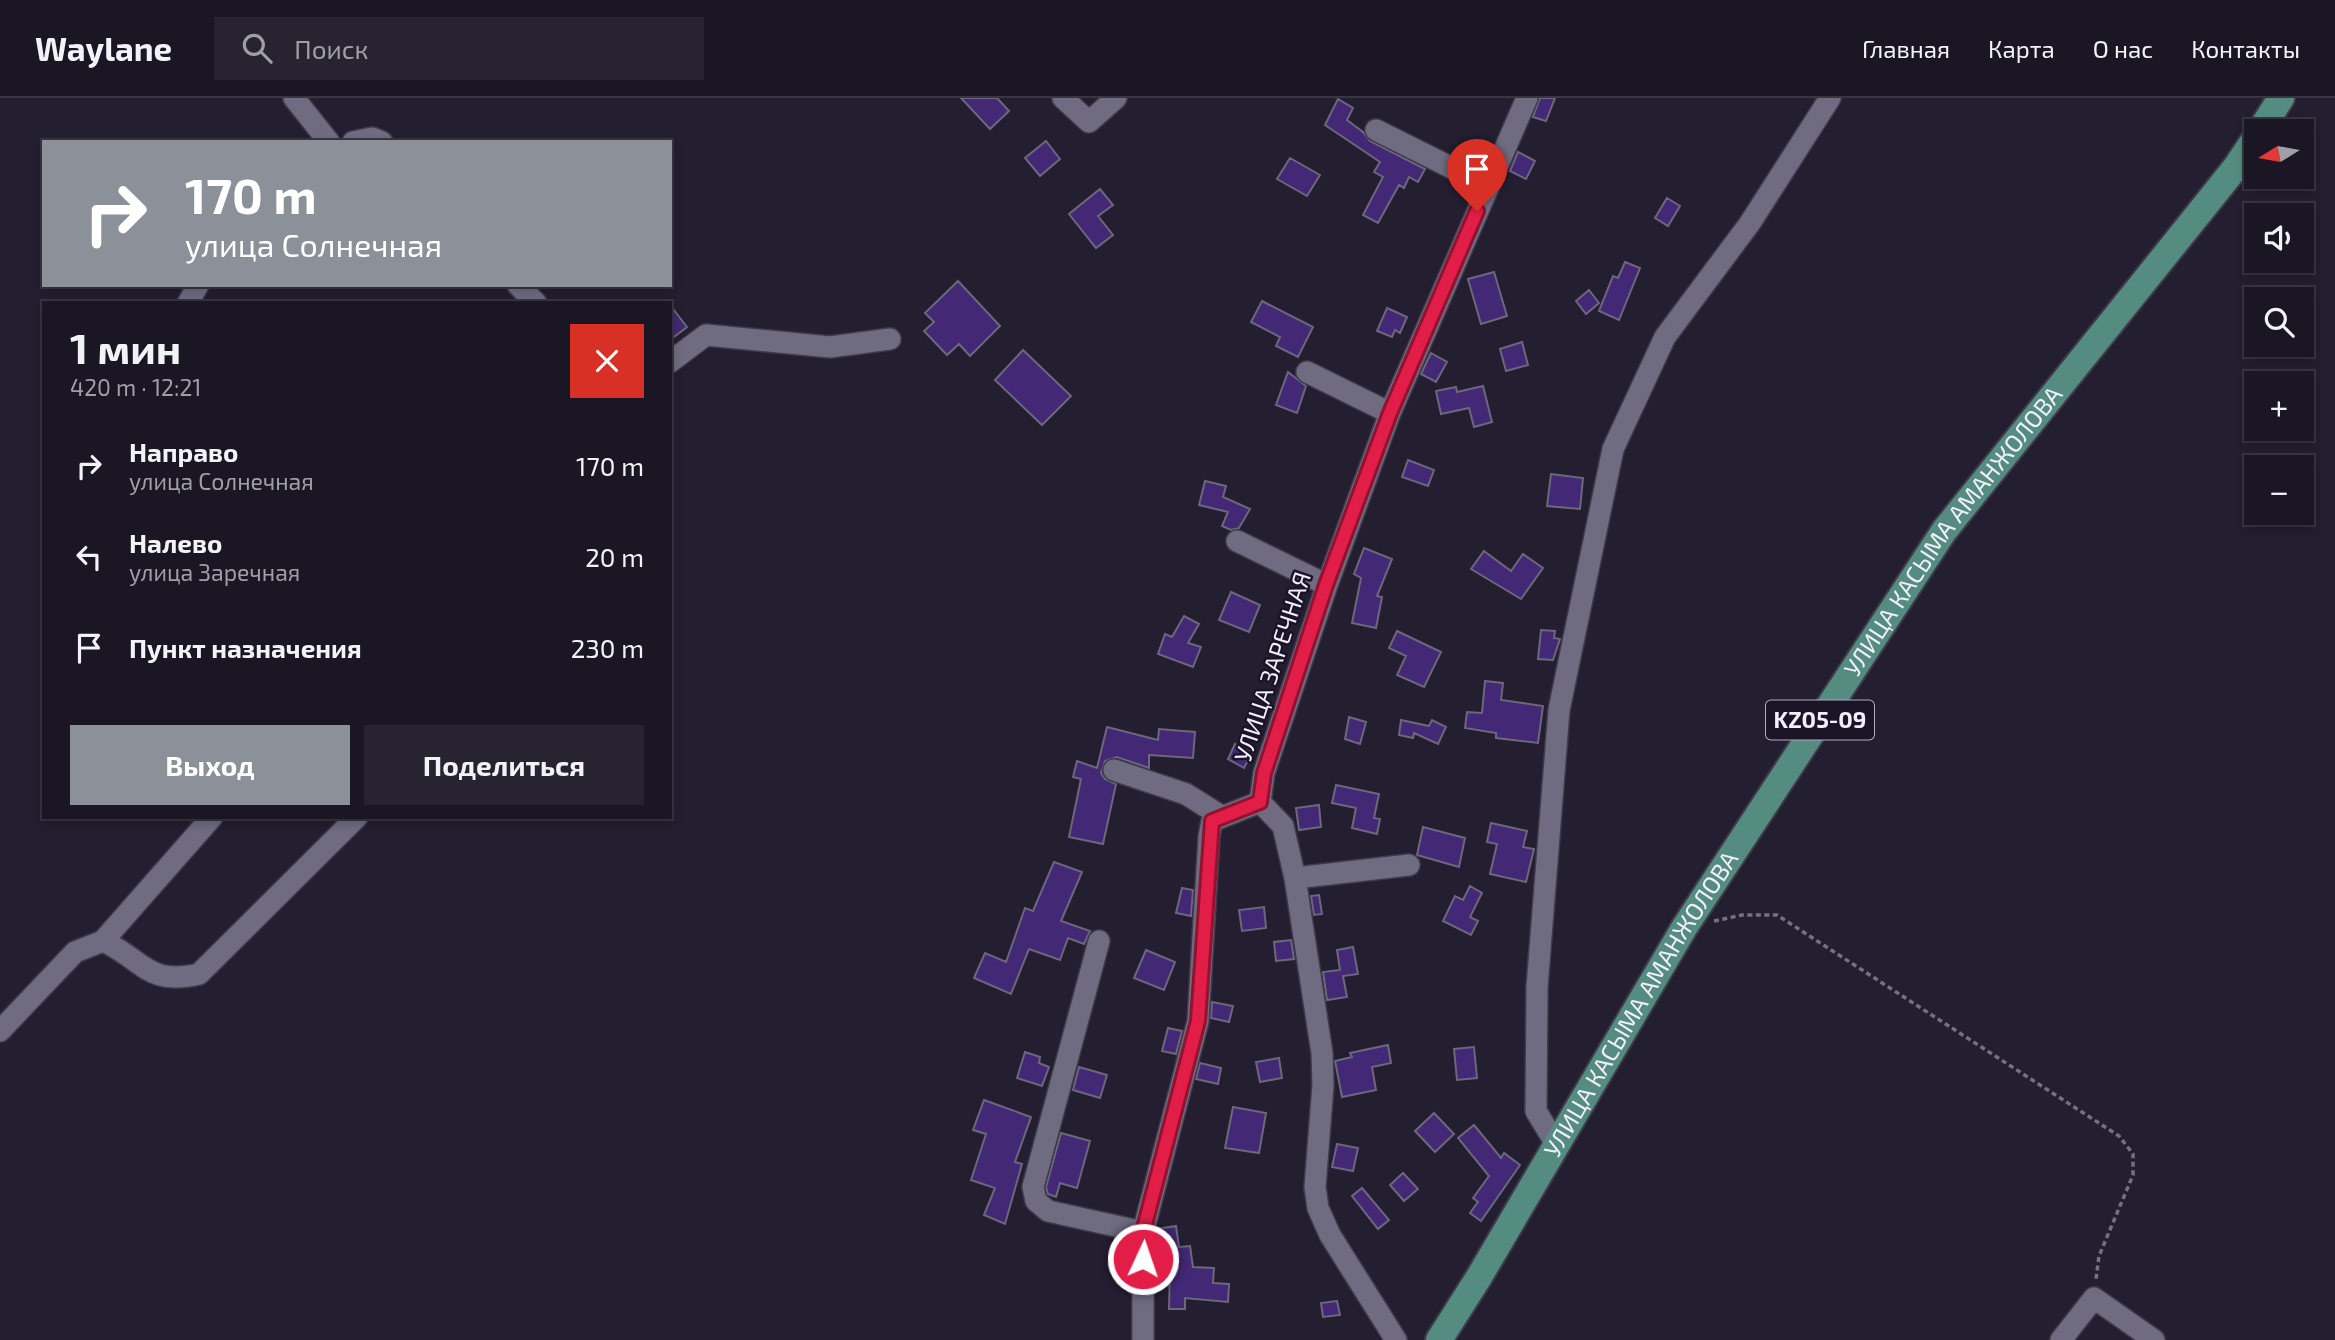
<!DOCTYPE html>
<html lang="ru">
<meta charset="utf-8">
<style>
body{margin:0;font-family:"Exo 2",sans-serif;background:#272331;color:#f1f3f6;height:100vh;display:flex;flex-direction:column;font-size:26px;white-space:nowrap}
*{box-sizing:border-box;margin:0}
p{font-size:23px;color:#9f9fa6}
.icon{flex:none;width:38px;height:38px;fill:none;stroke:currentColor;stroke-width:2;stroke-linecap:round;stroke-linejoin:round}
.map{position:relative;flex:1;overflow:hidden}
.panel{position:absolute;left:42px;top:203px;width:630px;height:518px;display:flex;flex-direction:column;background:#1a1624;border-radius:0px;box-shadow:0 4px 10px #0003,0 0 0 2px #383541}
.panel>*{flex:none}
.guide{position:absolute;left:42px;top:42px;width:630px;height:147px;border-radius:0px;box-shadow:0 4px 10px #0003,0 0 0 2px #383541;background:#8c9099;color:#fff;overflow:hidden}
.needle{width:46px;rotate:259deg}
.buttons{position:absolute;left:2244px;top:21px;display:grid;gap:14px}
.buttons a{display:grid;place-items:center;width:70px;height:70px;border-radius:0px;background:#1a1624;box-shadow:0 4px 10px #0003,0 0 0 2px #383541;font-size:35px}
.pin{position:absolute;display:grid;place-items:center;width:60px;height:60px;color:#fff;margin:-72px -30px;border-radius:50% 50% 50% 0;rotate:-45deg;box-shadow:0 0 7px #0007}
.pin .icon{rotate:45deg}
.me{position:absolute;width:77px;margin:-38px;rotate:3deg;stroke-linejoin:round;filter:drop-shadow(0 0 5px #0008)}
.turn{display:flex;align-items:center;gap:24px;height:147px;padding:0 28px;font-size:32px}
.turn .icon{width:91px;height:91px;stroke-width:2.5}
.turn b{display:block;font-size:49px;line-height:60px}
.round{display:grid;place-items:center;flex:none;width:74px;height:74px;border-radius:0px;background:#272331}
.head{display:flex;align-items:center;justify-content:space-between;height:119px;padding:0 28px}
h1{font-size:42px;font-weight:700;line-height:52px}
.cta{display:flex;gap:14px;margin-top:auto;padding:14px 28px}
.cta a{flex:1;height:80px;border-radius:0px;background:#8c9099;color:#fff;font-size:28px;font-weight:700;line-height:80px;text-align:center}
.cta a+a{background:#272331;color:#f1f3f6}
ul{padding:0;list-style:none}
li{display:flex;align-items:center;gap:21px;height:91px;padding:0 28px}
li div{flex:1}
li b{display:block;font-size:26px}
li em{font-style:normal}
header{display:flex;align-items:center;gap:42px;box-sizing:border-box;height:98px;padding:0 35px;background:#1a1624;border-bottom:2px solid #383541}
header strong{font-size:33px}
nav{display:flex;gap:38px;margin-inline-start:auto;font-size:24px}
.search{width:490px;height:63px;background:#272331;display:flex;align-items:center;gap:18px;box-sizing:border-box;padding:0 24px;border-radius:0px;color:#9f9fa6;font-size:26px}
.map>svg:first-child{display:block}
</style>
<header>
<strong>Waylane</strong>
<div class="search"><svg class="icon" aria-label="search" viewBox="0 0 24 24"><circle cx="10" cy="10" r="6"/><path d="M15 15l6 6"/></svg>Поиск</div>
<nav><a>Главная</a><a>Карта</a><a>О нас</a><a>Контакты</a></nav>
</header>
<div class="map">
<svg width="2335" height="1242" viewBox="0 0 2335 1242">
<rect width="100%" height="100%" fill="#231e30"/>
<!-- building -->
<path fill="#422875" stroke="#6c677d" stroke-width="2" d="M961,0H997L1009,13L990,31Z
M1540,0H1555L1546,23L1533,19Z
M1338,1L1353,10L1347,22L1363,34L1370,43L1425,71L1418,84L1409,79L1404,90L1399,87L1378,125L1363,117L1383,79L1374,74L1380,64L1325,27Z
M1046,43L1060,61L1040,78L1025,60Z
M1518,54L1535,63L1526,81L1510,73Z
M1290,60L1320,77L1307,98L1277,81Z
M1100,91L1113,107L1098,118L1113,137L1096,150L1069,116Z
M1667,100L1680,108L1668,128L1655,120Z
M1625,164L1640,170L1619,222L1599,213L1613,178L1618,180Z
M1494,174L1507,218L1481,226L1468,181Z
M958,183L1000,228L970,258L959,246L947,257L924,233L934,224L925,215Z
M1589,192L1599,205L1586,216L1576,203Z
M1262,203L1313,229L1298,259L1276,248L1280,239L1251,224Z
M670,207L687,229L670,242Z
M1387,210L1407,219L1400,235L1395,232L1392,239L1377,233Z
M1522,244L1528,267L1506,273L1500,251Z
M1023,252L1071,298L1042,327L995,282Z
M1431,255L1447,264L1436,284L1421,276Z
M1288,274L1306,288L1297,315L1276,307Z
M1483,288L1492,324L1474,329L1469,310L1441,316L1436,293L1456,289L1457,294Z
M1408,362L1434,372L1428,388L1402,379Z
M1551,376L1583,380L1580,411L1547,408Z
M1205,383L1226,388L1223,399L1250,411L1239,430L1231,432L1222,428L1228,414L1199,407Z
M1364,450L1392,461L1377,498L1382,499L1376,530L1352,525L1361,480L1354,476Z
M1484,453L1511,473L1523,456L1543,470L1521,501L1471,471Z
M1231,494L1260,507L1249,534L1219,522Z
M1184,518L1199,526L1188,545L1201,549L1193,569L1158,556L1165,536L1172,539Z
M1541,532L1555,533L1554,540L1560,541L1553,562L1538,561Z
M1397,533L1441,554L1424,589L1397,577L1406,558L1389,550Z
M1485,583L1503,585L1501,602L1543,608L1538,645L1496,640V635L1465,630L1467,614L1482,615Z
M1349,619L1366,624L1360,646L1345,641Z
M1401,622L1429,628L1432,622L1446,629L1438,646L1414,635L1413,640L1399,637Z
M1107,629L1158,642L1159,631L1195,634L1193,660L1149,657V670L1117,659L1105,663L1101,675L1105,681L1116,686L1103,746L1069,739L1081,681L1073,679L1077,663L1097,670Z
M1235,646L1252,655L1244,670L1228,661Z
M1336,687L1379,696L1374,720L1380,721L1377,736L1352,730L1356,710L1332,705Z
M1319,707L1321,729L1299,732L1296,710Z
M1491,725L1527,733L1523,749L1534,751L1526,784L1490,776L1497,746L1487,744Z
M1423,729L1465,740L1459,769L1417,757Z
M1054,764L1082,774L1061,823L1090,833L1084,846L1068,840L1060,862L1029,851L1011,896L974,880L985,855L1006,864L1025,810L1033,813Z
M1470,788L1482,795L1470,819L1478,823L1471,837L1443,823L1455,798L1463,802Z
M1182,790L1193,792L1191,818L1176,815Z
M1319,797L1322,816L1314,817L1311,798Z
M1264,809L1266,830L1242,833L1239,812Z
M1291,842L1294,861L1276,863L1274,844Z
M1353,849L1358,876L1343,878L1347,899L1327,902L1323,874L1340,872L1337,852Z
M1146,852L1175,864L1164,892L1134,880Z
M1212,904L1233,908L1229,924L1211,920Z
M1168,930L1182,933L1176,956L1162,953Z
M1388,947L1391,965L1372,969L1376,992L1342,999L1335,963L1352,959L1350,955Z
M1474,949L1477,980L1457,982L1454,951Z
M1025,954L1040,959L1039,965L1049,969L1042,988L1017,980Z
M1279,960L1282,980L1260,984L1256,964Z
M1200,965L1221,970L1218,986L1196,981Z
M1079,969L1107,977L1100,1000L1073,992Z
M984,1002L1031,1019L1015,1064L1022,1066L1005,1126L984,1117L995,1090L971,1082L986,1036L973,1032Z
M1233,1009L1266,1015L1259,1055L1225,1050Z
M1434,1015L1454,1036L1435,1054L1415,1033Z
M1474,1027L1501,1060L1504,1055L1520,1067L1481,1123L1470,1115L1478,1104L1473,1100L1489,1078L1458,1040Z
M1061,1035L1090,1043L1077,1090L1060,1085L1056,1099L1048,1096L1046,1089Z
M1337,1046L1358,1050L1353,1073L1332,1069Z
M1403,1075L1418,1091L1404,1103L1390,1087Z
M1362,1090L1389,1122L1378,1131L1352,1098Z
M1176,1128L1179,1149L1190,1148L1193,1169L1214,1170L1213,1185L1229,1186L1228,1204L1185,1200V1211H1169L1170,1167L1156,1169V1136L1157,1131Z
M1337,1203L1340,1217L1323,1219L1321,1205Z"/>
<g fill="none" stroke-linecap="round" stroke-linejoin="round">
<defs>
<path id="minor" d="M294,0L329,44
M1063,0L1089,24L1116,0
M1376,32L1488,88
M353,44L372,40L382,44
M518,187L536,205
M188,205L198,187
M670,264L706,237L830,249L890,241
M1307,274L1390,315
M1237,443L1327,487
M1114,672L1186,696L1221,718
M1295,780L1409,767
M103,843L212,719
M1099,843L1033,1089L1036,1103L1048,1113L1143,1134
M0,933L75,854L103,843C144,862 147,888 199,876L357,719
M1556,1046L1536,1013L1537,889L1559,612L1613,351L1665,239L1750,125L1830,0
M1143,1242V1134L1198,923L1209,739L1212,723L1260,704
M1396,1242L1330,1137L1318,1110L1315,1089L1323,987L1322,955L1295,780L1283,728L1260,704L1264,675L1327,487L1390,315L1527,0
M2061,1242L2094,1200L2154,1242"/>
<g id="major">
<path d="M2260,33L2281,0"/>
<path id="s1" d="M1439,1242L1479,1179L1684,830L1944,433L2236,69L2256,39"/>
</g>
</defs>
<!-- minor casing -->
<use href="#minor" stroke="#3e3b4a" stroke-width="24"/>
<!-- major casing -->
<use href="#major" stroke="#3e3b4a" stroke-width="30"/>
<!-- path -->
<path stroke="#757181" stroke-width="3.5" stroke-dasharray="5 3.5" stroke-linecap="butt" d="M1714,823L1742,817H1777L2119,1038L2133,1056V1077L2099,1158L2096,1181"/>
<!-- minor -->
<use href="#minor" stroke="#6f6b80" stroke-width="21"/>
<!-- major -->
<use href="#major" stroke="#558c82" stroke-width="26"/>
</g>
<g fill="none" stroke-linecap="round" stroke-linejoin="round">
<defs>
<path id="route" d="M1143,1161V1134L1198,923L1212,723L1260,704L1264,675L1326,487L1390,315L1477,113"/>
</defs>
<!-- route casing -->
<use href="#route" stroke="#92132f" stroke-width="18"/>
<!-- route -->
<use href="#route" stroke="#e11d48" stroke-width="12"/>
</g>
<g text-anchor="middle" stroke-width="5" stroke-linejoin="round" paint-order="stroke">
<!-- shield labels -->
<rect fill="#191526" stroke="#b0aebb" stroke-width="2" x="1766" y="602.5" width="108" height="39" rx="5"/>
<g font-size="23" font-weight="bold" fill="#f1effb">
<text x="1820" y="630">KZ05-09</text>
</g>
<!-- street labels -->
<g font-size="24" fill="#f1effb" stroke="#191526">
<text dy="8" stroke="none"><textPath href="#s1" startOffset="959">УЛИЦА КАСЫМА АМАНЖОЛОВА</textPath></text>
<text transform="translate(1273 569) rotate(-72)" y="8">УЛИЦА ЗАРЕЧНАЯ</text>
<text dy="8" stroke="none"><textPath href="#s1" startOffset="392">УЛИЦА КАСЫМА АМАНЖОЛОВА</textPath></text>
</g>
</g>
</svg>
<div class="buttons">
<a><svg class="needle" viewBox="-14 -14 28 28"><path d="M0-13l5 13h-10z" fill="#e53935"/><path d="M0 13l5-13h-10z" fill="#9f9fa6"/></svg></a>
<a><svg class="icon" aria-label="sound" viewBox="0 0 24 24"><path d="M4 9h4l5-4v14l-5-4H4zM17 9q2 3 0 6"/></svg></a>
<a><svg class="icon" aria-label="search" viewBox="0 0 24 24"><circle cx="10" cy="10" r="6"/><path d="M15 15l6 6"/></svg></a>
<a>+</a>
<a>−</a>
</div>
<div class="pin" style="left:1477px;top:113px;background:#d93025"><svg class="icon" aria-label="arrive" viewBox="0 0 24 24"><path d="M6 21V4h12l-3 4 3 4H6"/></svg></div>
<svg class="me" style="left:1143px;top:1161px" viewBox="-20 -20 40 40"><circle r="17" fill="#e11d48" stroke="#fff" stroke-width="3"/><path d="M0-11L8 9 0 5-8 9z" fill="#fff"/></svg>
<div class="guide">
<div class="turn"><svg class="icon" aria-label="right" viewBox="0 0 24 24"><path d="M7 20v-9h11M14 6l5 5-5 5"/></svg><div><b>170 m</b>улица Солнечная</div></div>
</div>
<section class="panel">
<div class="head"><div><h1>1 мин</h1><p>420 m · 12:21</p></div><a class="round" style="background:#d93025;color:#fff"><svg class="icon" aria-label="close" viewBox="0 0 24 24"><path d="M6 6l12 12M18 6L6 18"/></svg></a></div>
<ul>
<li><svg class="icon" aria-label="right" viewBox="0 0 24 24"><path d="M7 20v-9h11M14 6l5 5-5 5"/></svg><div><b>Направо</b><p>улица Солнечная</p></div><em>170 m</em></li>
<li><svg class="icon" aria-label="left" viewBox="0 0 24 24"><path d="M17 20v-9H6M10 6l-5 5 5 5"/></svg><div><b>Налево</b><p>улица Заречная</p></div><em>20 m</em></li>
<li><svg class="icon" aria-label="arrive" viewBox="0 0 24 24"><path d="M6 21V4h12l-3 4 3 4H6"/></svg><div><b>Пункт назначения</b></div><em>230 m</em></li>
</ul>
<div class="cta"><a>Выход</a><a>Поделиться</a></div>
</section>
</div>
